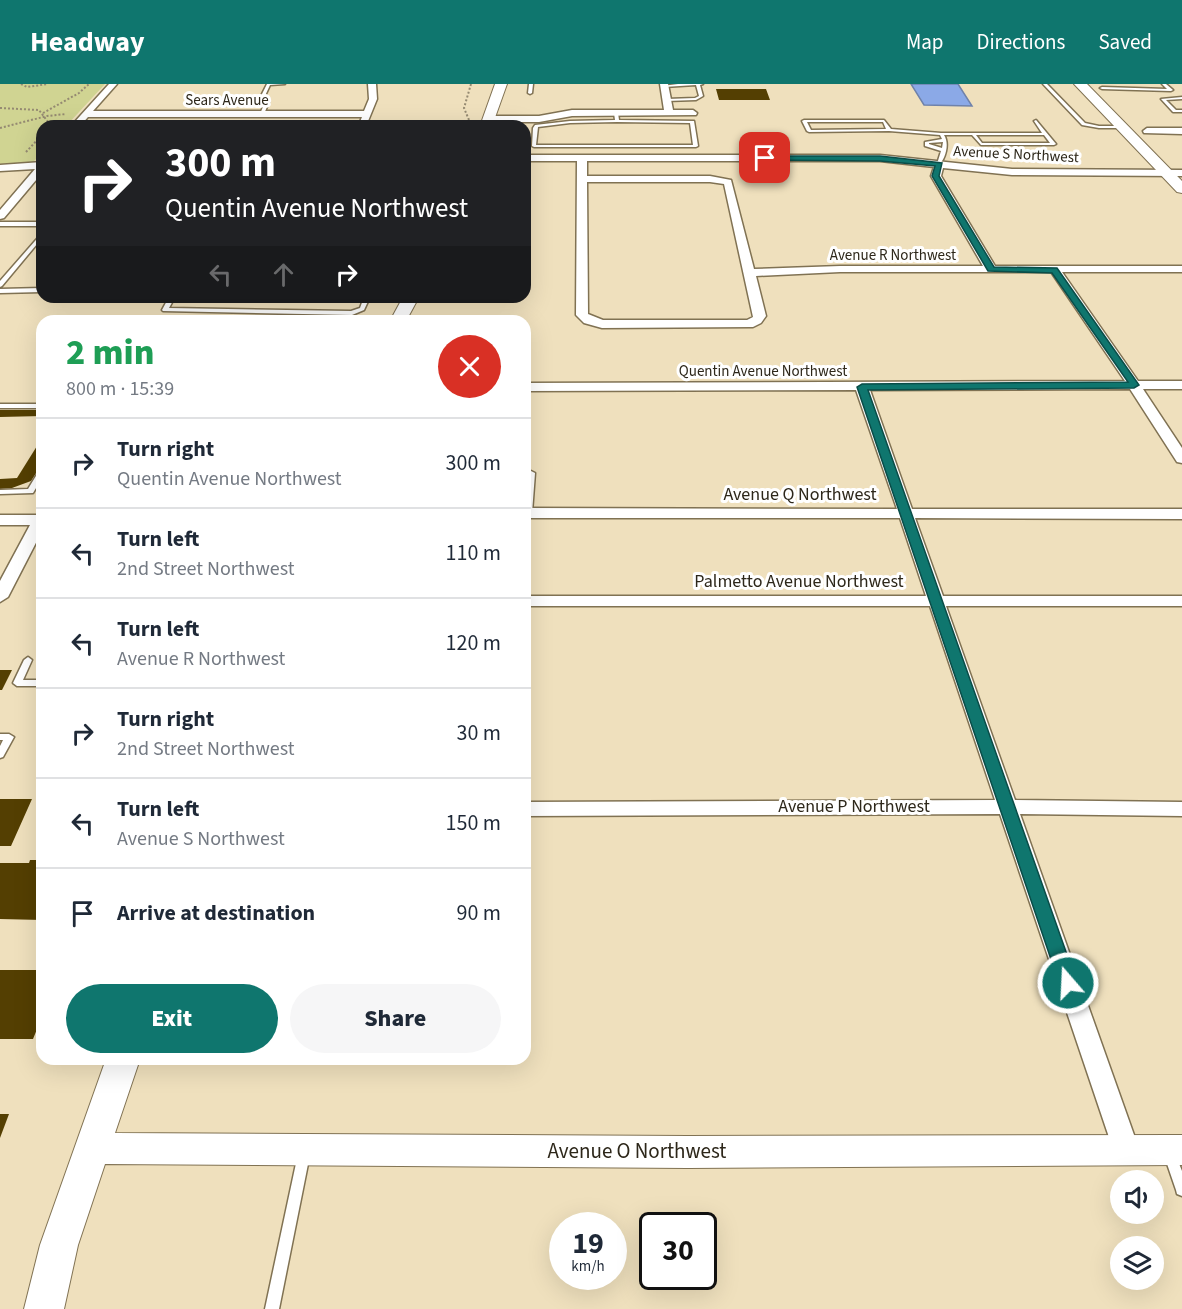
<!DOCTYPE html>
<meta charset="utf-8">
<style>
body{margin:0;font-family:"Source Sans 3",sans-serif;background:#f6f6f7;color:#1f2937;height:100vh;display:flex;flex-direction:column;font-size:22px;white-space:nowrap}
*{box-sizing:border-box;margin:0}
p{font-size:20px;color:#747a83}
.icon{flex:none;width:33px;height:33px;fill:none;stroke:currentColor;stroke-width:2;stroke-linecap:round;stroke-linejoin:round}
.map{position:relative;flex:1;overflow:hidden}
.details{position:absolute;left:36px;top:231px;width:495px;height:750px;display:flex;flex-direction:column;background:#fff;border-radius:18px;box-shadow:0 6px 24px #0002}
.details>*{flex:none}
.banner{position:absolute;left:36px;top:36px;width:495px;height:183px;border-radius:18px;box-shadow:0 6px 24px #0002;background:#202124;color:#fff;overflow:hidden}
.controls{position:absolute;left:1110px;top:1086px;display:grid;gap:12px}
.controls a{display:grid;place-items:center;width:54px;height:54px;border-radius:50%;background:#fff;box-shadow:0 6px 24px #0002;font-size:30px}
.speed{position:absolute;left:549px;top:1128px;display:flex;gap:12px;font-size:30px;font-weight:700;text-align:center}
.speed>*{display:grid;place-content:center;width:78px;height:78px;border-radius:50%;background:#fff;box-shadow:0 6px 24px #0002;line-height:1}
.speed small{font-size:15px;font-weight:400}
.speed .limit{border:3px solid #111;border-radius:9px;background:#fff;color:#111}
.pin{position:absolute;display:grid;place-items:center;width:51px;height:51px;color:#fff;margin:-26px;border-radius:12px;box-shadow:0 3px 9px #0006}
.me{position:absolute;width:66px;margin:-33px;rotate:341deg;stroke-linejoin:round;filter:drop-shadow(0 0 4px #0008)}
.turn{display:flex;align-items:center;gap:21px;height:126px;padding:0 30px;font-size:27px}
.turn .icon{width:78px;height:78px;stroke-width:2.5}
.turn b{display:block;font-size:42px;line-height:51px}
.lanes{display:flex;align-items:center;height:57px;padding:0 30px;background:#0003;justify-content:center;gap:30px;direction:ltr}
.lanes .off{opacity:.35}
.round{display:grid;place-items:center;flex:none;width:63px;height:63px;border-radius:32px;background:#f6f6f7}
.summary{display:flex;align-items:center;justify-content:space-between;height:102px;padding:0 30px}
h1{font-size:36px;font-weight:800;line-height:45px;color:#1e9e55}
.action{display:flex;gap:12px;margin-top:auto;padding:12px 30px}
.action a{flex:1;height:69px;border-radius:36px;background:#0f766e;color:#fff;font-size:24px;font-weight:800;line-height:69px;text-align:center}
.action a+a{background:#f6f6f7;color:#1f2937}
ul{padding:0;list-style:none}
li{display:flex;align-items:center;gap:18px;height:90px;padding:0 30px;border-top:2px solid #e0e1e3}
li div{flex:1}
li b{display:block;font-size:22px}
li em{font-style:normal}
header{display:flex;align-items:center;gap:36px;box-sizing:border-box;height:84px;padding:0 30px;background:#0f766e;color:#fff}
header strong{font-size:28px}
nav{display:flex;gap:33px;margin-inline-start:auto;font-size:21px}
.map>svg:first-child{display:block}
</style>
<header>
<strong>Headway</strong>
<nav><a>Map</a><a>Directions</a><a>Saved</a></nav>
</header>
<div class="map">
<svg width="1182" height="1225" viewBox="0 0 1182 1225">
<rect width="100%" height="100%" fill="#efe0bd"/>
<!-- green -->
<path fill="#d0d492" d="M0,0H105L66,42H42V69L31,80H0Z"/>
<!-- water -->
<path fill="#8ba9e7" stroke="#6f82aa" stroke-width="1.5" d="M911,0H958L972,22L924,21Z"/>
<!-- building -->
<path fill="#543f02" d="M716,5H766L770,16H719Z
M0,326H42V332L0,333Z
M42,354V380L31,397L12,404L0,405V395L17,394Z
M0,586H12L2,606H0Z
M0,715H32L11,762H0Z
M30,776H42V836L0,835V779H29Z
M0,886H41L38,895H42V933L33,955H0Z
M0,1030H9L0,1054Z"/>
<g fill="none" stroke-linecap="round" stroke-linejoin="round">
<defs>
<path id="lane" d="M267,0H285L270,1L264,14L269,18L264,30L262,31L260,30L265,18L260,14Z
M529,0H533L532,9L530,10L528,9Z
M678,0H703L700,1L703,12L696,16L666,17L667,15L695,14L699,12L696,1L664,3L662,2Z
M1043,0H1047L1085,39L1099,42H1122L1124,43L1122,44H1099L1082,41Z
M1162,0H1166L1173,6L1171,7L1102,5L1100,4L1102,3L1167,5Z
M1182,13V15L1166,16L1176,26H1182V28H1173L1161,15Z
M616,28L618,29L619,36L694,37L698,62L696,63H534L532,62L533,44L535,41L570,37L615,36L614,29ZM617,38L690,39L693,61H536L538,43L570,39Z
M804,36H884L891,45L941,49H1042L1034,37L1036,36L1056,60L1054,61H981L972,51H944C950,60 945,75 939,81L937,80L941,67L925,62V58L942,55L940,51L889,47L809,48L807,47L802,37ZM807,38H883L886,45L811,46ZM976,51H1044L1050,59H982ZM943,58L942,64L929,60V59Z
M0,138H42V142H0Z
M42,149V154L2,202L0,203V197Z
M42,204V208L0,209V205Z
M169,213H175L169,224L351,227L360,224L364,213H370L364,226L352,231L163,227L162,226Z
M0,320H42V324H0Z
M39,387H42V394L33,409L0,410V406L28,405Z
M528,387H531L535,389L532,429L528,431L525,430Z
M28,573L32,576L23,596H42V602H17L13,599L24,576Z
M0,650H9L14,653L3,673L0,674V662L3,656H0Z
M304,1065L308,1066L310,1070L279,1225H265L298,1070L300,1066Z
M1170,1066L1174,1067L1182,1087V1112L1177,1110L1176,1106L1164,1071L1166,1067Z"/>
<path id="street" d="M109,0H117L93,27H364L369,15L368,0H376L377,15L366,42L359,40L362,33H88L80,42H71Z
M660,0H668L673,26H693L697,29L696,31L572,32L539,38H489L485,35L489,32H539L572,26H664Z
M1147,44H1182V50L1144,49L1143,47Z
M525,71H880L1012,85L1182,86V92L1012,91L943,84L941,92L995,182H1182V188H1062L1138,297H1182V305H1143L1182,364V379L1177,378L1130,305L870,306L912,425H1182V435L915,434L943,512H1182V522H946L1015,716L1182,718V732L1020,730L1139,1065L1135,1073L1126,1076L1117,1073L1113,1065L1000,730L525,732V718L995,716L930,522H525V512H926L900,434H525V424L897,425L856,306L525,307V299L1125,297L1051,188H840L756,192L766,232L761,239L753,243L602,244L584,239L576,231L577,77H525ZM587,77H880L934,83L931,92L983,182H840L754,185L731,96L710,92H587ZM587,98H710L724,100L753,233L747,236H603L588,230Z
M42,78V89L4,134L0,135V126L35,85L0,87V81Z
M0,431H42V447L8,513L0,518V497L30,441H0Z"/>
<path id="secondary" d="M495,0H507L492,42H480Z
M1074,0H1087L1182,97V109L1177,108Z
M403,213H419L406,237H390Z
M106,975H140L115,1049L688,1052L1182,1051V1081L688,1084L105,1080L78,1161L64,1225H24L40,1161Z"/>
</defs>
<!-- lane casing -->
<use href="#lane" stroke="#807253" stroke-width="3"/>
<!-- street casing -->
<use href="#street" stroke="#807253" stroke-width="3"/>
<!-- secondary casing -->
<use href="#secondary" stroke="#807253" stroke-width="2"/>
<!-- path -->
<path stroke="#958a72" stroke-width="2" stroke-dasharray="2 2" stroke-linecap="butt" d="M21,0L27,3L48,0
M0,24L39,26L51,42
M43,29L79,9L89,0
M469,36L464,24L471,0
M0,44L47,32L66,30
M26,68L42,51"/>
<!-- lane -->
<use href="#lane" fill="#fff" fill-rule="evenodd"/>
<!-- street -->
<use href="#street" fill="#fff" fill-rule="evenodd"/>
<!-- secondary -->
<use href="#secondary" fill="#fff" fill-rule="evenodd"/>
</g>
<!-- route -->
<path fill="#0f766e" stroke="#0a4d48" stroke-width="1.5" d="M765,72H880L942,79L939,92L994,183L1057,184L1139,301L1134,304L868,306L1077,899L1074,904L1068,906L1062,904L1059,899L857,303L862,300L1128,298L1052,189L988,187L932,92L935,82L880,77L763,76Z"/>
<g text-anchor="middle" stroke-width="6" stroke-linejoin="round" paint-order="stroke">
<!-- far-street labels -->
<g font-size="15" fill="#2d271a" stroke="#fff">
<text x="227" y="21">Sears Avenue</text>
<text transform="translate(1016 70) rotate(3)" y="5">Avenue S Northwest</text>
<text x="893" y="176">Avenue R Northwest</text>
<text x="763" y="292">Quentin Avenue Northwest</text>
</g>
<!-- street labels -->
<g font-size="18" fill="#2d271a" stroke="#fff">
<text x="800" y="416">Avenue Q Northwest</text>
<text x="799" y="503">Palmetto Avenue Northwest</text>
<text x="854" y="728">Avenue P Northwest</text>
</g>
<!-- near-street labels -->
<g font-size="21" fill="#2d271a" stroke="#fff">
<text x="637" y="1074">Avenue O Northwest</text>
</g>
</g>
</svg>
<div class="controls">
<a><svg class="icon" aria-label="sound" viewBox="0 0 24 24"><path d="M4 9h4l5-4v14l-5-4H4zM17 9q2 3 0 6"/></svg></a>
<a><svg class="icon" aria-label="layers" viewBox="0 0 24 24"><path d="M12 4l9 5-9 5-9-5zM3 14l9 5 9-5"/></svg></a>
</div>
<div class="speed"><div>19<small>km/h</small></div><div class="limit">30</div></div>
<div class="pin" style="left:765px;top:74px;background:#d93025"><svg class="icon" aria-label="arrive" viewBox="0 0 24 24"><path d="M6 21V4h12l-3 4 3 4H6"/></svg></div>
<svg class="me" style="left:1068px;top:899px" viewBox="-20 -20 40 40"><circle r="17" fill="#0f766e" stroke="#fff" stroke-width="3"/><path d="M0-11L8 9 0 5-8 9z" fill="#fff"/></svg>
<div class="banner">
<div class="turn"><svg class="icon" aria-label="right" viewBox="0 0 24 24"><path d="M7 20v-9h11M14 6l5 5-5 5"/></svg><div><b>300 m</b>Quentin Avenue Northwest</div></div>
<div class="lanes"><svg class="icon off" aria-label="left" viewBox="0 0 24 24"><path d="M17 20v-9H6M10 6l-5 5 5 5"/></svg><svg class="icon off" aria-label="ahead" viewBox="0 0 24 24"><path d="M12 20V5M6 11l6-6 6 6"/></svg><svg class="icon" aria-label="right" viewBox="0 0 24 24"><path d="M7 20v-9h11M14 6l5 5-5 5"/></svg></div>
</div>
<section class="details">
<div class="summary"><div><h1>2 min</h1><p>800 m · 15:39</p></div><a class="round" style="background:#d93025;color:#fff"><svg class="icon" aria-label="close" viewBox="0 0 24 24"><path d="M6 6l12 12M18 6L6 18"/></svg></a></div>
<ul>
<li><svg class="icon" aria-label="right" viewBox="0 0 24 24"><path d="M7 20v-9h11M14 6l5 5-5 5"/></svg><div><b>Turn right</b><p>Quentin Avenue Northwest</p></div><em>300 m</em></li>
<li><svg class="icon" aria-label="left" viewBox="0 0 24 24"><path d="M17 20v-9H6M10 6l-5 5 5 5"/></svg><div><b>Turn left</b><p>2nd Street Northwest</p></div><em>110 m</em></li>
<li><svg class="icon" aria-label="left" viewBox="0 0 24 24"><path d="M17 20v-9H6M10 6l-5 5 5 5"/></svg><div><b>Turn left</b><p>Avenue R Northwest</p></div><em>120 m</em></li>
<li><svg class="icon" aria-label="right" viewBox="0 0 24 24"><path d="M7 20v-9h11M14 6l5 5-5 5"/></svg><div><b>Turn right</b><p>2nd Street Northwest</p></div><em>30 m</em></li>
<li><svg class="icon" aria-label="left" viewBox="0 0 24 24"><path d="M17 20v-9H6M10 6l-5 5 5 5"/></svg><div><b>Turn left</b><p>Avenue S Northwest</p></div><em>150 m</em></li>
<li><svg class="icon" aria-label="arrive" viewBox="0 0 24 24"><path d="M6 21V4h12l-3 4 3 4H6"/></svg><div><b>Arrive at destination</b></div><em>90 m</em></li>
</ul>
<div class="action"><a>Exit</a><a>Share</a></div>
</section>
</div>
